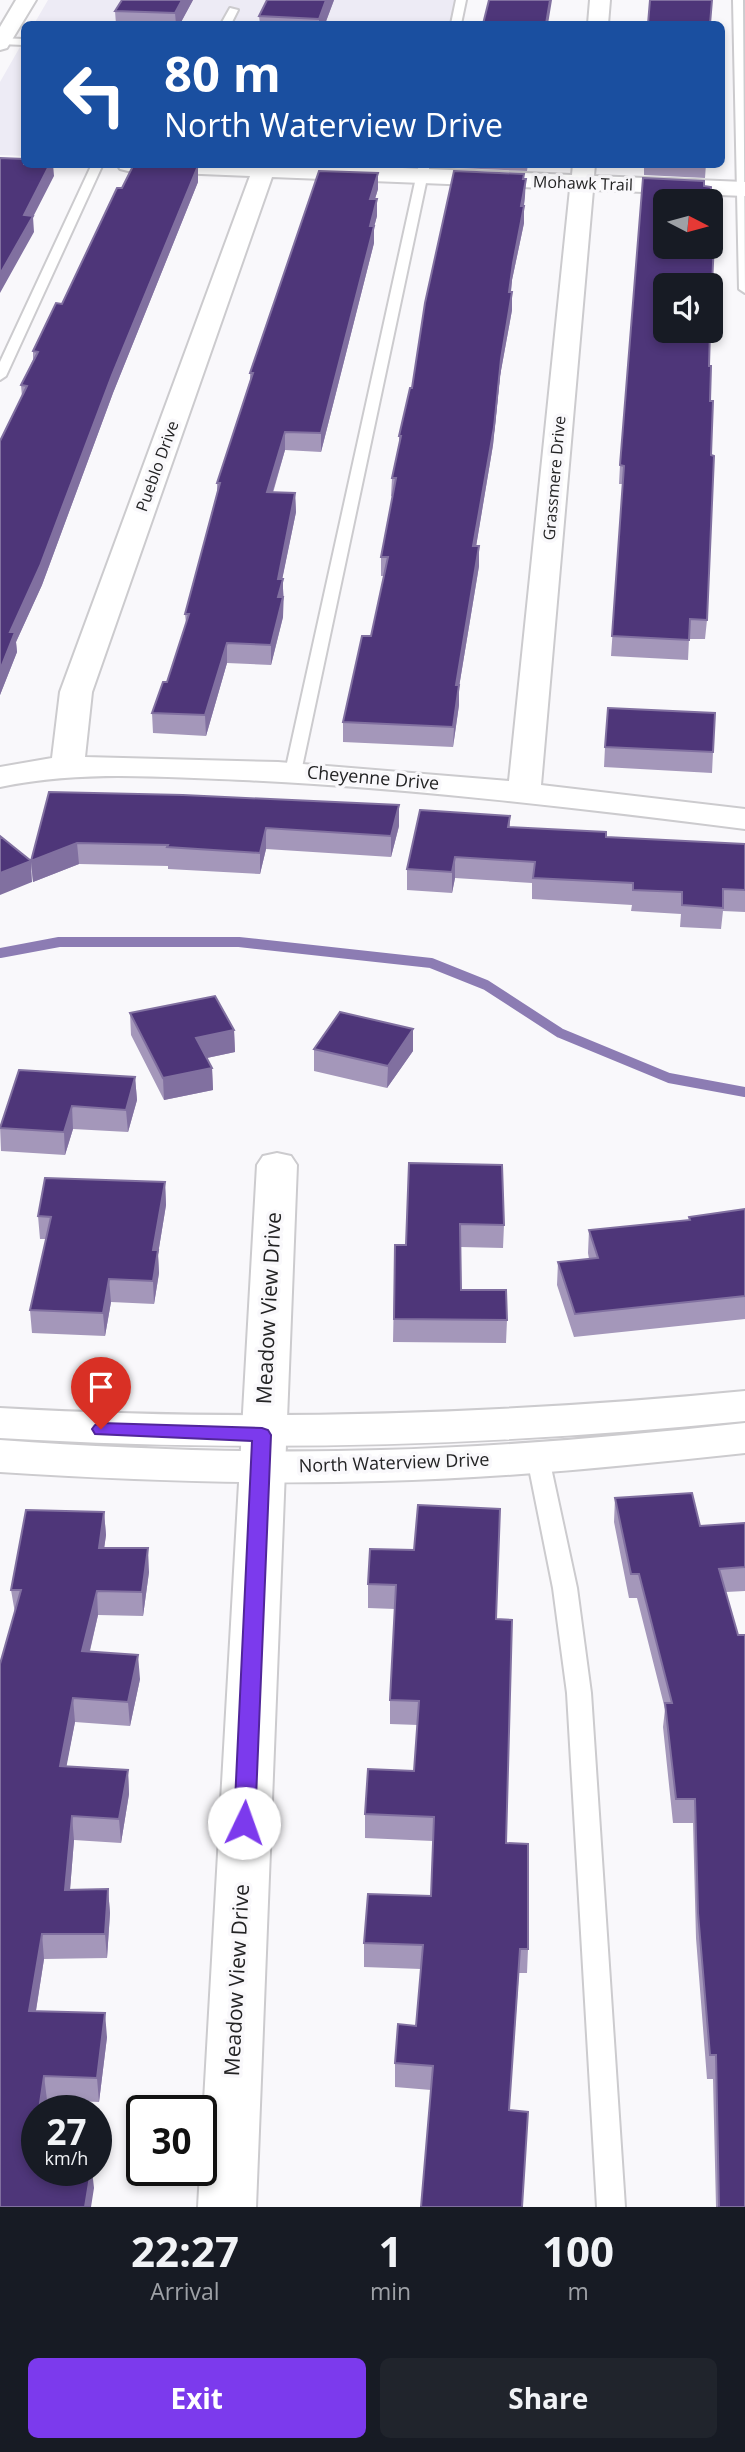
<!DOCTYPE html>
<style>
body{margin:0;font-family:"Open Sans",sans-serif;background:#20242c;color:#f1f3f6;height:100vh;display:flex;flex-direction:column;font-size:26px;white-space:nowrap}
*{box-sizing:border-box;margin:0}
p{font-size:23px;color:#9ea1a6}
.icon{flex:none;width:38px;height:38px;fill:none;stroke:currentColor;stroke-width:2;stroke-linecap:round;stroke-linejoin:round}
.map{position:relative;height:2207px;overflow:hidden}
.drawer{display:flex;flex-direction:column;background:#171b24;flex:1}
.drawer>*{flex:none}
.banner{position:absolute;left:21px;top:21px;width:704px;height:147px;border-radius:10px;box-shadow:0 4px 10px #0003;background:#1a4fa0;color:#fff;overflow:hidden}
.needle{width:46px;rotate:96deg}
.tools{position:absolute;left:653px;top:189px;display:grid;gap:14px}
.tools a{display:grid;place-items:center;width:70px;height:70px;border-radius:10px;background:#171b24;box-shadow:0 4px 10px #0003;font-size:35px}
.speed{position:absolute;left:21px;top:2095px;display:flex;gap:14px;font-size:35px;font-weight:700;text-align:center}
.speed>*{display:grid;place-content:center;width:91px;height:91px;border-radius:50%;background:#171b24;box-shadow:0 4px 10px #0003;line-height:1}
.speed small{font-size:18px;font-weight:400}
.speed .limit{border:4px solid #111;border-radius:10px;background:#fff;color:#111}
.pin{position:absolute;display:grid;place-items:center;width:60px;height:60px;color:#fff;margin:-72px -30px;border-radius:50% 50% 50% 0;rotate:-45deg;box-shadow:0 0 7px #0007}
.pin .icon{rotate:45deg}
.me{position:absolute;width:77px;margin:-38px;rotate:3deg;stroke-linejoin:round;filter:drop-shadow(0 0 5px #0008)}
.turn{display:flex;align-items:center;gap:24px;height:147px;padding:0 28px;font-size:32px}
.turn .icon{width:91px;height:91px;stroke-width:2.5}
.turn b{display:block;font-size:49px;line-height:60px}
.eta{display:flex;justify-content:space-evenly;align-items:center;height:119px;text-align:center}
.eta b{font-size:42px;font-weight:700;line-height:49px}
.action{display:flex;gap:14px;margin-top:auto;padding:14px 28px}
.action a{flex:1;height:80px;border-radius:10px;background:#7c3aed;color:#fff;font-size:28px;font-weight:700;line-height:80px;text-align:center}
.action a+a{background:#20242c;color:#f1f3f6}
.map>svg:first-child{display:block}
</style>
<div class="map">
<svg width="745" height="2207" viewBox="0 0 745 2207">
<rect width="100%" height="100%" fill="#f9f8fb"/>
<!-- built -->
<path fill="#edebf5" d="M48,0H456L450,24H34Z
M24,40V156L0,155V82Z"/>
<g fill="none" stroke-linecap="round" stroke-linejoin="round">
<!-- stream -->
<path stroke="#8c7cb3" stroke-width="10" d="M0,953L59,942H239L431,963L486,985L560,1033L669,1078L745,1092"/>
<defs>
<path id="service" d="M456,0H466L461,24H451Z
M733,0H743L745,293L739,289Z
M230,8L238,10L231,24H221Z
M1,38L24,39V45L0,44Z
M92,164H103L6,376L0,380V362Z
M419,164H430L301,772L293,777L285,772Z
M538,1450L546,1453L549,1458L577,1588L591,1693L625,2207H597L567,1693L553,1588L527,1458L530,1453Z"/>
<path id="minor" d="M590,0H610L608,24H588Z
M117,164H307L572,175L573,164H595L594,176L745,182V196L593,190L541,785L745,809V829C578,808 411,788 243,780C162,777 80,770 0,787V767L52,758L60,692L250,176L128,171L120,169ZM272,177L570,189L509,781L278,762L85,757L92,692Z
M277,1153L291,1156L297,1165L256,2207H198L257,1165L263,1156Z"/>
<path id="tertiary" d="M16,0H36L7,48L0,50V27Z
M745,1391V1421C494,1446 252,1453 0,1438V1408C251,1422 495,1415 745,1391Z
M745,1423V1453C624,1466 503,1478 381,1481C254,1485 127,1480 0,1472V1440C127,1449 254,1454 381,1450C503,1447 624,1436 745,1423Z"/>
</defs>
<!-- service casing -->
<use href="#service" stroke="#cccbce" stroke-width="4"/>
<!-- minor casing -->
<use href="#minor" stroke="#cccbce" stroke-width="4"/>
<!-- tertiary casing -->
<use href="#tertiary" stroke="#cccbce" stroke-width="4"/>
<!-- service -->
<use href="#service" fill="#fff" fill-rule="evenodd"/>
<!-- minor -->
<use href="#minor" fill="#fff" fill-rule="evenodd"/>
<!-- tertiary -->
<use href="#tertiary" fill="#fff" fill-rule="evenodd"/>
</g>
<!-- wall -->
<path fill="#a497ba" d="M193,0L180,24H116L115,11Z
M267,0H334L325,24H260L259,16Z
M458,164H528L527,171L458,168Z
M644,164H706L705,178L644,175Z
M198,166V182L113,393L42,585L16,642L17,652L0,695V441L22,397L21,385L33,360V351L62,304L122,188Z
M378,173V189L375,199L377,216L374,227V243L321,452L285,450L273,493H295L296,512L282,579L284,598L283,617L271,665L227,663L206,736L153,733L152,713L167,682L186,623L185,614L217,493V483L250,381V373Z
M524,174L525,196L524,206V223L512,280L511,292L512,310L500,376L493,445L476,546L479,566L459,687V705L453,747L343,742V722L371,636L384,576H381V557L393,497L391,496L392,478L399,446V436L412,388Z
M665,201L709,366L710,401L707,620L705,639H689L688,660L611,656L623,484H619L620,465Z
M605,747L713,752L712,773L604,767Z
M49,792L399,805V826L391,857L266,849L260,874L168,869V866L79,864L33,882L31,861Z
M510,816V827L606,837L745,844V912L723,911L721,929L680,927L681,914L631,911L632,905L532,899V883L455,878L452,893L407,890V869Z
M130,1013L234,1030L235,1052L207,1058L212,1068L213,1090L164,1100L131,1035Z
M413,1029V1051L387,1088L314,1071V1049Z
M135,1077L137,1100L128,1132L73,1129L65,1155L1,1151L0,1126Z
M409,1163L504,1225L503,1248L461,1247V1290L507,1320L506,1343L393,1342L395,1245H406Z
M165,1182L166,1205L158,1254L159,1273L154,1304L111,1302L105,1336L32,1333L30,1310L46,1239H40L38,1216Z
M745,1209V1319L574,1337L557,1285L558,1262L589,1259L588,1253L589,1230L689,1220V1217Z
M615,1498L700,1526L745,1523V1591L726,1592L745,2207H716L713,2079H707L696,1938L693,1823H673L663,1727L665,1709L637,1598H629L614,1522Z
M104,1512L106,1535L104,1548L149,1572L143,1616L98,1615L90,1651L140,1679L130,1726L75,1722L66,1766L128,1770L129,1794L121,1843L74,1840L70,1890L108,1889L110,1913L107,1958L44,1959L36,2011L107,2037L99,2102L47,2100L37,2110V2170L94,2188L0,2207L15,1613L11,1590Z
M414,1550L496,1619L506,1843L528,1949L527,1973H519L509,2110L522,2207L431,2090L395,2087V2063L416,2026L421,1969L364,1967V1943L431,1896L433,1841L365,1838V1814L414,1771L418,1725L390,1724V1700L395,1609L368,1608V1584Z"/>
<!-- shaded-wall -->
<path fill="#8170a0" d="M182,0H193L180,24H176L175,13Z
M326,0H334L325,24H319V19Z
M550,0H552L548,24H546Z
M50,164H53L54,176L33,217L34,232L0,293V274L24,215Z
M198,166V182L113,393L42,585L16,642L17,652L0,695V670L10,632L112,375Z
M378,173V189L370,215V199Z
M526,179L525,196L522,219L524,206V223L512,280L509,310V292L513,263Z
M377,199V216L374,227V243L321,452V433L370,226Z
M512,292V310L500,376L493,445L473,565V546L501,359Z
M285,432V450L267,511V492Z
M295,493L296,512L280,590L283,579V617L271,665V645L278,579Z
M479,546V566L459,687V705L453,747L456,685Z
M227,643V663L206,736L205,715Z
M399,805V826L391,857V836Z
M266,828V849L260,874V853Z
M77,843L79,864L33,882L31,861Z
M455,857V878L452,893V872Z
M31,861L32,882L0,895V873Z
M413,1029V1051L387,1088L388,1066Z
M234,1030L235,1052L197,1060L196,1038Z
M212,1068L213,1090L164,1100L163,1078Z
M135,1077L137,1100L128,1132L126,1110Z
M72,1106L73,1129L65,1155L64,1132Z
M165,1182L166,1205L158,1254L159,1273L154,1304L153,1281V1250Z
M109,1279L111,1302L105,1336L103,1313Z
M104,1512L106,1535L101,1571L99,1548Z
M148,1548L149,1572L143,1616L142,1592Z
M97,1591L98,1615L84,1675L82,1651Z
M138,1655L140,1679L130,1726L128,1702Z
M73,1698L75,1722L62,1790L60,1766Z
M128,1770L129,1794L121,1843L119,1819Z
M72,1816L74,1840L68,1914L65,1890Z
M108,1889L110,1913L107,1958L105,1934Z
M42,1934L44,1959L32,2035L29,2011Z
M105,2013L107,2037L99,2102L97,2078Z
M44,2076L47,2100L45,2110H39Z
M37,2121V2161L30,2160Z
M91,2170H92L94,2188L91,2207H85Z"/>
<!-- building -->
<path fill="#4e3679" stroke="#8170a0" stroke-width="2" d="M122,0H182L175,13L115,11Z
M267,0H326L319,19L259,16Z
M489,0H550L546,24H483Z
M650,0H712L710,24H648Z
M0,158L24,159V164H50L24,215L33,216L0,274Z
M134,164L198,166L112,375L40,566L10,632H15L0,670V441L27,386L21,385L38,352L33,351L56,303L62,304L117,188H122Z
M319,171L378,173L370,199H377L370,226H374L321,433L285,432L267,492L295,493L278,579H283L278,597H283L271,645L227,643L205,715L152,713L163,682H167L189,614H185L220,483H217L253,373H250Z
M454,171L524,174L523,179H526L521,206H524L513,263L509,292H512L501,359L494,427L473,546H479L456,685H459L453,727L343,722L362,636H371L388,557H381L396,478H392L401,436H399L410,388H412L425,303Z
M643,178L704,181V186L711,187L710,201H665V247H710V213H712L711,242H714L710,328V285H665V331H710L709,366H711L710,401H713L711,455L714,456L707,620L690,619L689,640L612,636L624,466L620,465Z
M608,708L715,713L713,752L605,747Z
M49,792L183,795L399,805L391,836L266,828L260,853L167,847L168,845L77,843L31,861Z
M420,810L510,816L508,827L606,832V837L745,844V890L723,889V908L682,905V892L633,890V883L533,878L535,862L455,857L452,872L407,869Z
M0,836L31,861L0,873Z
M215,996L234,1030L196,1038L212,1068L163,1078L130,1013Z
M340,1012L413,1029L388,1066L314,1049Z
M19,1070L135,1077L126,1110L72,1106L64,1132L0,1128Z
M409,1163L502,1165L504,1225L460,1224L461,1290H506L507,1320L394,1319L395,1245H406Z
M45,1178L165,1182L153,1250H158L153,1281L109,1279L103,1313L30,1310L51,1217L38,1216Z
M745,1209V1296L575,1314L558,1262L598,1258L589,1230L690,1220L689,1217Z
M692,1493L700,1526L745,1523V1567L719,1569L738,1635H745V2207H719L716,2055H710L698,1913L695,1799H676L665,1703H672L639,1574H631L615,1498Z
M418,1505L500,1509L496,1619L512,1620L506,1843L528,1844V1949H520L509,2110L528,2112L522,2207H421L433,2066L395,2063L398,2024L416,2026L423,1945L364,1943L368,1894L431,1896L434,1817L365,1814L368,1769L414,1771L419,1701L390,1700L396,1585L368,1584L370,1549L414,1550Z
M26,1510L104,1512L99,1548H148L142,1592L97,1591L82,1651L138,1655L128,1702L73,1698L60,1766L128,1770L119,1819L72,1816L65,1890L108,1889L105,1934H42L29,2011L105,2013L97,2078L44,2076L39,2110H37V2121L30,2160L37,2161V2170H91L85,2207H0V1664L21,1590H11Z"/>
<!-- route -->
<path fill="#7c3aed" stroke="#51269a" stroke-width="2" d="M101,1423L262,1428L268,1430L271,1435L255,1823L252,1829L244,1832L237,1829L234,1823L252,1441L95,1434L92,1429L95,1425Z"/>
<g text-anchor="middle" stroke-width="7" stroke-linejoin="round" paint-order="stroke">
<!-- far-street labels -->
<g font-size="16" fill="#232324" stroke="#f9f8fb">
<text transform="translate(583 183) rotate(2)" y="6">Mohawk Trail</text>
<text transform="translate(157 466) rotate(-70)" y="6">Pueblo Drive</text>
<text transform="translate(554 478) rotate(-85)" y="6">Grassmere Drive</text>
</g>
<!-- street labels -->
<g font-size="18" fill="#232324" stroke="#f9f8fb">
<text transform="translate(373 778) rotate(5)" y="6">Cheyenne Drive</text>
<text transform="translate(394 1463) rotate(-2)" y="6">North Waterview Drive</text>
</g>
<!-- near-street labels -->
<g font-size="21" fill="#232324" stroke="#f9f8fb">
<text transform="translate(269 1308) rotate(-87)" y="7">Meadow View Drive</text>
<text transform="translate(237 1980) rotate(-87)" y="7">Meadow View Drive</text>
</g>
</g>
</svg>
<div class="tools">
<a><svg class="needle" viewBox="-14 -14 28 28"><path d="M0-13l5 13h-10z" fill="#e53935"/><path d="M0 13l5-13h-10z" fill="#9ea1a6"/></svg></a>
<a><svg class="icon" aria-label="sound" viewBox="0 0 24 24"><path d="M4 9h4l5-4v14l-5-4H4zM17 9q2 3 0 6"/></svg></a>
</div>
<div class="speed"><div>27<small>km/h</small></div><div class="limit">30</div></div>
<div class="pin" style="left:101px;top:1429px;background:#d93025"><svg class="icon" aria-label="arrive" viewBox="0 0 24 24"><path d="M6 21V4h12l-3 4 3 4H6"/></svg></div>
<svg class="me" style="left:244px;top:1823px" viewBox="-20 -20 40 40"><circle r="19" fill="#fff"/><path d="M0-13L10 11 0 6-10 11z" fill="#7c3aed"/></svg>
<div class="banner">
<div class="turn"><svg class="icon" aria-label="left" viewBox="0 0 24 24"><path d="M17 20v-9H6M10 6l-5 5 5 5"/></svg><div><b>80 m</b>North Waterview Drive</div></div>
</div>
</div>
<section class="drawer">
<div class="eta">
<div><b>22:27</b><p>Arrival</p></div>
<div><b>1</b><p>min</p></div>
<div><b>100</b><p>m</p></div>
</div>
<div class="action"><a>Exit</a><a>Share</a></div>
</section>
